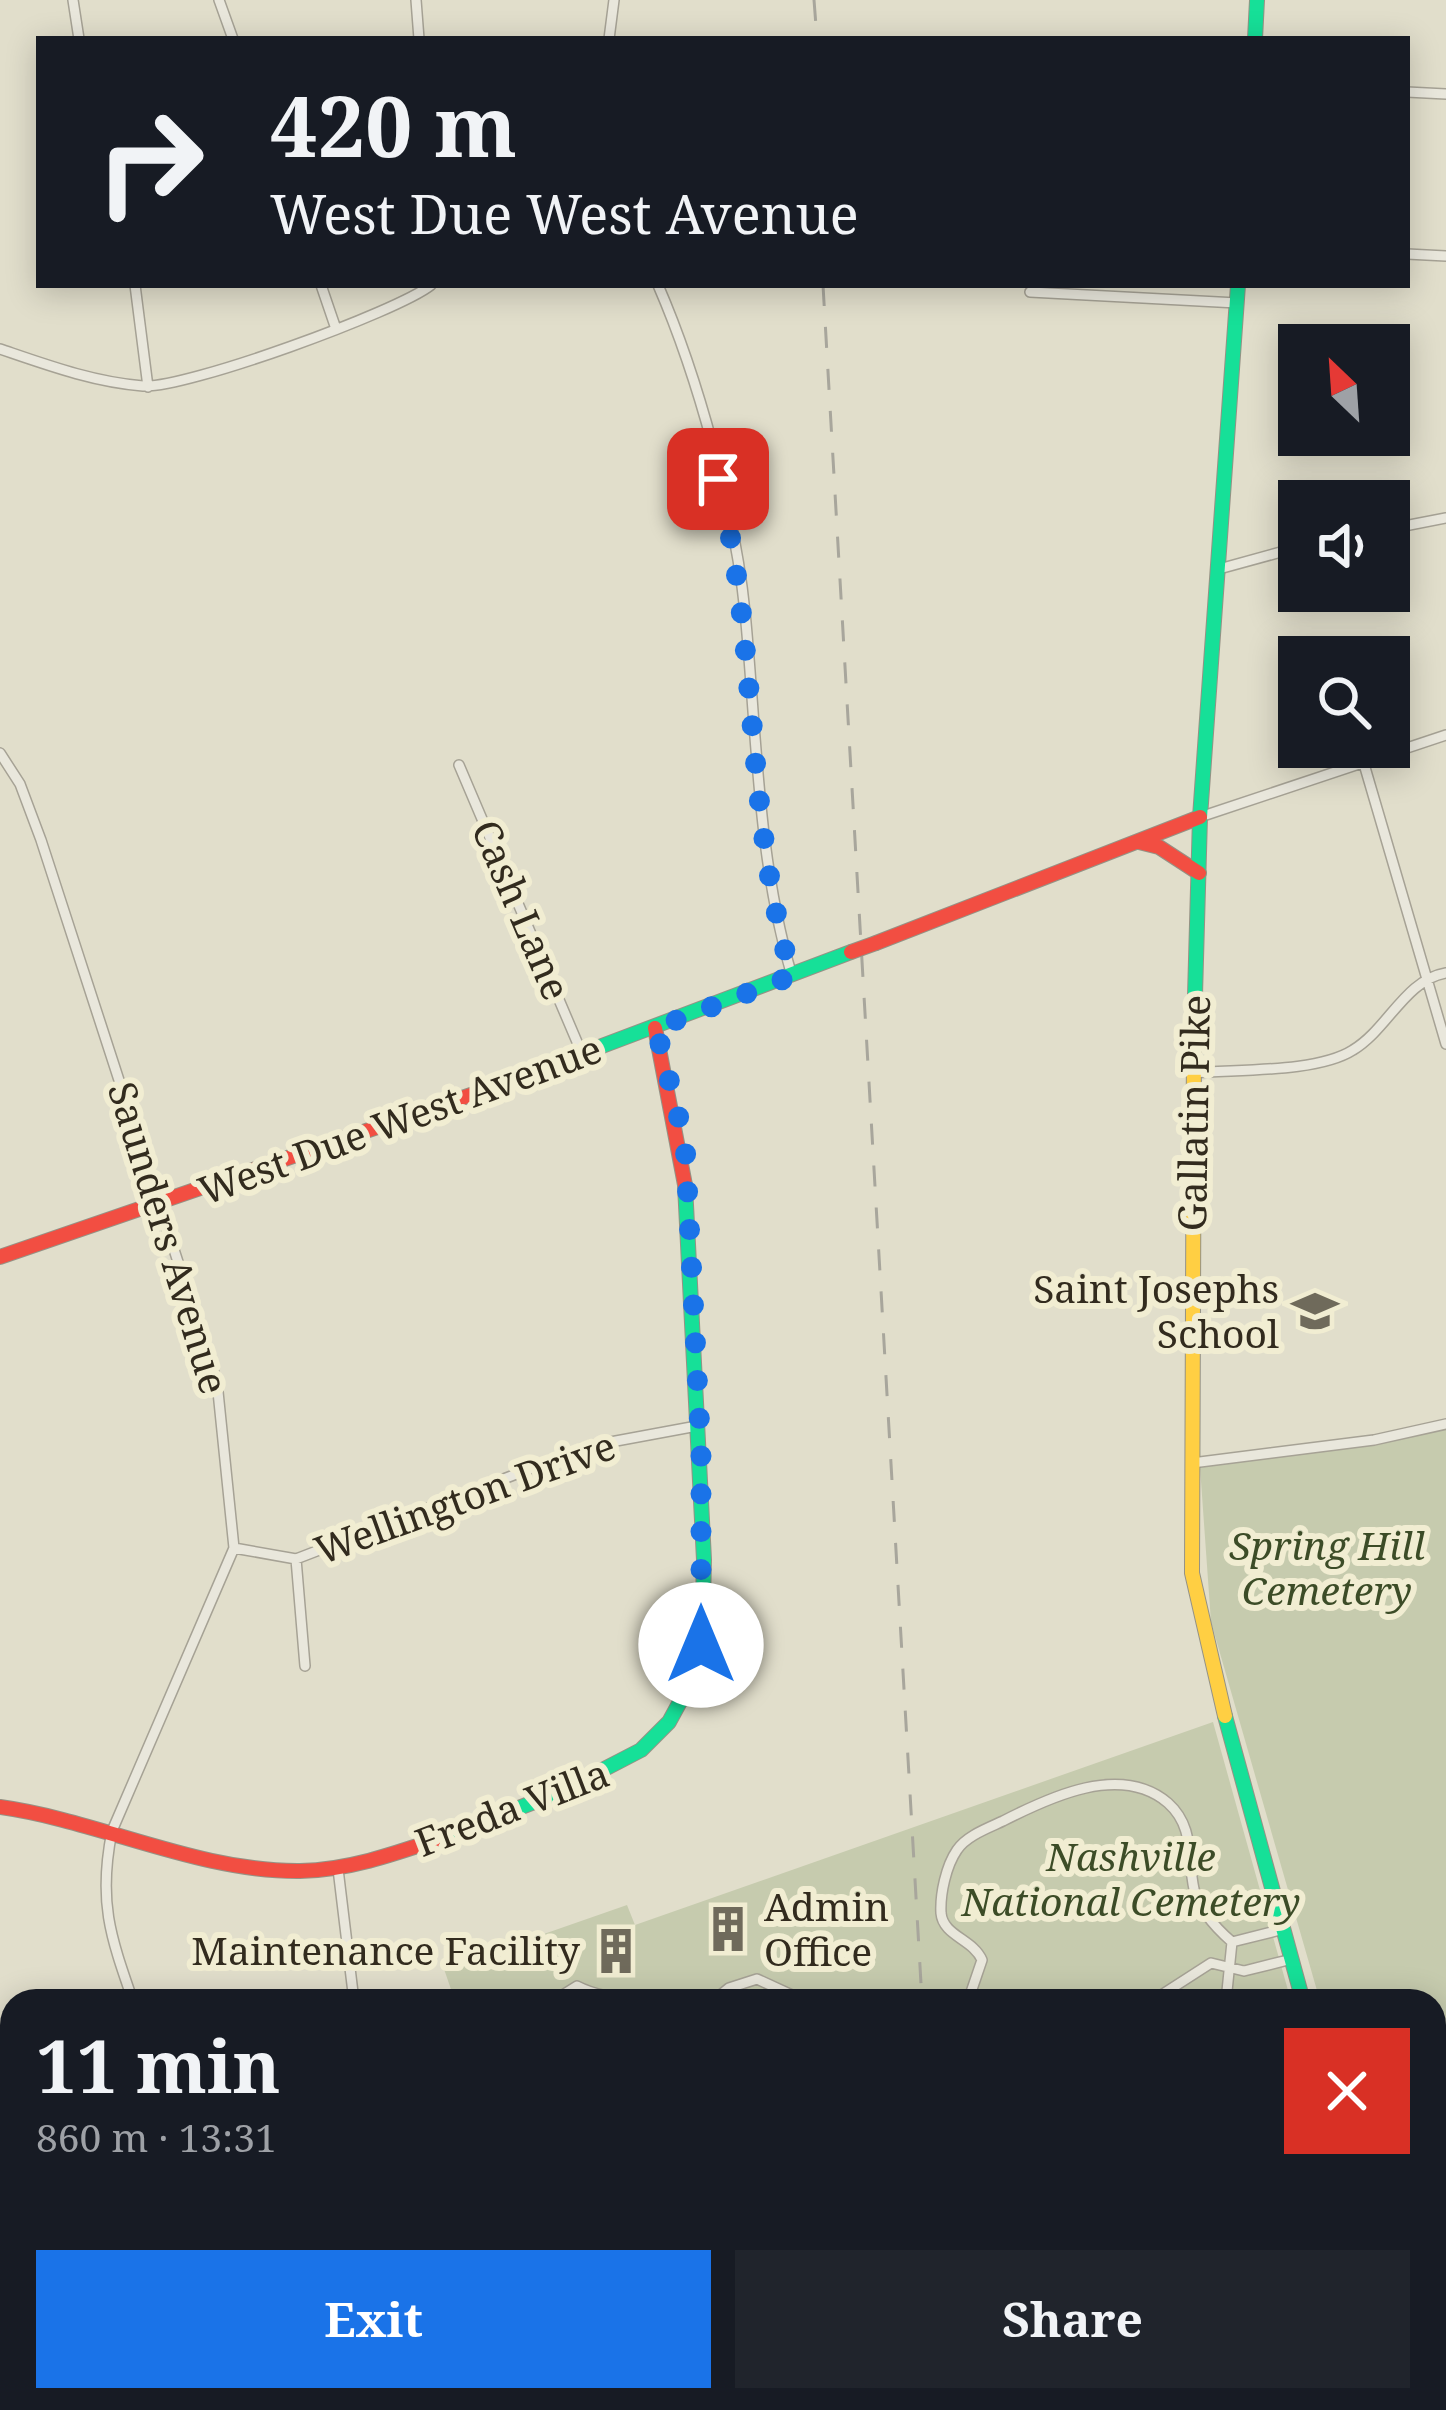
<!DOCTYPE html>
<meta charset="utf-8">
<style>
body{margin:0;font-family:"Noto Serif",serif;background:#20242c;color:#f1f3f6;height:100vh;display:flex;flex-direction:column;font-size:45px;white-space:nowrap}
*{box-sizing:border-box;margin:0}
p{font-size:39px;color:#9ea1a6}
.icon{flex:none;width:66px;height:66px;fill:none;stroke:currentColor;stroke-width:2;stroke-linecap:round;stroke-linejoin:round}
.map{position:relative;flex:1;overflow:hidden}
.panel{position:absolute;left:0px;top:1989px;width:1446px;height:423px;display:flex;flex-direction:column;background:#171b24;border-radius:36px 36px 0 0;box-shadow:0 6px 30px #0003}
.panel>*{flex:none}
.banner{position:absolute;left:36px;top:36px;width:1374px;height:252px;border-radius:0px;box-shadow:0 6px 30px #0003;background:#171b24;color:#f1f3f6;overflow:hidden}
.needle{width:78px;rotate:335deg}
.fabs{position:absolute;left:1278px;top:324px;display:grid;gap:24px}
.fabs a{display:grid;place-items:center;width:132px;height:132px;border-radius:0px;background:#171b24;box-shadow:0 6px 30px #0003;font-size:60px}
.pin{position:absolute;display:grid;place-items:center;width:102px;height:102px;color:#fff;margin:-51px;border-radius:24px;box-shadow:0 6px 18px #0006}
.me{position:absolute;width:132px;margin:-66px;rotate:0deg;stroke-linejoin:round;filter:drop-shadow(0 0 9px #0008)}
.turn{display:flex;align-items:center;gap:42px;height:252px;padding:0 36px;font-size:54px}
.turn .icon{width:156px;height:156px;stroke-width:2.5}
.turn b{display:block;font-size:84px;line-height:102px}
.round{display:grid;place-items:center;flex:none;width:126px;height:126px;border-radius:0px;background:#20242c}
.head{display:flex;align-items:center;justify-content:space-between;height:204px;padding:0 36px}
h1{font-size:72px;font-weight:700;line-height:90px}
.primary-button{display:flex;gap:24px;margin-top:auto;padding:24px 36px}
.primary-button a{flex:1;height:138px;border-radius:0px;background:#1a73e8;color:#fff;font-size:48px;font-weight:700;line-height:138px;text-align:center}
.primary-button a+a{background:#20242c;color:#f1f3f6}
.map>svg:first-child{display:block}
</style>
<div class="map">
<svg width="1446" height="2410" viewBox="0 0 1446 2410">
<rect width="100%" height="100%" fill="#e1decb"/>
<!-- cemetery -->
<path fill="#c6cbae" d="M1446,1426V2410H1436L1434,2001H1320L1211,1622L1200,1467Z
M1213,1722L1291,2001H455L444,1969L627,1905L635,1925Z
M591,2400H1370L1341,2410H595Z"/>
<g fill="none" stroke-linecap="round" stroke-linejoin="round">
<defs>
<path id="street" d="M73,0L79,39
M219,0L233,39
M416,0L419,39
M609,39L614,0
M1407,92L1446,94
M1407,254L1446,256
M135,285L148,387
M321,285L335,326
M658,285C698,377 735,512 745,612C757,735 757,857 792,976
M1030,292L1237,303
M0,349C47,365 93,382 143,386C185,389 397,312 431,285
M1389,529L1446,518
M1219,569L1299,547
M0,753L20,784L41,840L217,1382L234,1548L112,1831C98,1901 110,1935 133,2001
M1364,764L1446,1044
M459,765L583,1056
M1200,817L1446,735
M1193,1073C1236,1069 1317,1073 1353,1050C1388,1029 1405,980 1446,973
M1192,1463L1374,1440L1446,1424
M234,1548L296,1559L589,1446L697,1426
M296,1559L305,1666
M338,1869L354,2001
M1232,1942L1284,1929
M553,2001L577,1986C612,2004 662,2000 701,1997
M713,2001L729,1988L757,1979L805,2001
M968,2001L982,1960C973,1939 943,1936 941,1913C940,1894 946,1866 957,1850C966,1836 988,1828 1003,1821C1050,1797 1121,1763 1168,1803C1195,1827 1187,1858 1194,1889C1199,1909 1217,1929 1232,1942L1226,2001
M1152,2001L1211,1963L1244,1971L1292,1959
M0,2110L12,2106
M6,2329L12,2330
M271,2400L275,2410
M483,2400L487,2410
M975,2400L978,2410
M85,2410L99,2401
M708,2410V2400
M876,2410L878,2400
M1154,2410L1176,2400
M1374,2410L1404,2400"/>
<path id="fast" d="M1255,39L1257,0
M1194,1031L1200,817L1238,285
M488,1089L851,952
M1225,1716L1303,2001
M444,1837L560,1792L641,1750L669,1722L693,1678L702,1642L704,1560L685,1185"/>
<path id="slow" d="M1194,1031L1192,1573L1225,1716
M1413,2400L1421,2410"/>
<path id="jam" d="M1139,842L1159,847L1199,873
M876,943L1200,817
M655,1028L685,1185
M0,1257L488,1089
M0,1807C100,1821 198,1872 300,1871C350,1870 397,1853 444,1837"/>
</defs>
<!-- street casing -->
<use href="#street" stroke="#a6a295" stroke-width="12"/>
<!-- fast casing -->
<use href="#fast" stroke="#959285" stroke-width="16"/>
<!-- slow casing -->
<use href="#slow" stroke="#959285" stroke-width="16"/>
<!-- jam casing -->
<use href="#jam" stroke="#959285" stroke-width="16"/>
<!-- street -->
<use href="#street" stroke="#e9e7dc" stroke-width="9"/>
<!-- fast -->
<use href="#fast" stroke="#16e098" stroke-width="14"/>
<!-- slow -->
<use href="#slow" stroke="#ffcf43" stroke-width="14"/>
<!-- jam -->
<use href="#jam" stroke="#f24e42" stroke-width="14"/>
<!-- rail -->
<path stroke="#a8a69c" stroke-width="3" stroke-dasharray="21 21" stroke-linecap="butt" d="M814,0L817,39
M823,285L922,2001
M952,2400L953,2410"/>
<defs>
<path id="jam-bridge" d="M851,952L876,943"/>
</defs>
<!-- jam-bridge casing -->
<use href="#jam-bridge" stroke="#959285" stroke-width="16" stroke-linecap="butt"/>
<!-- jam-bridge -->
<use href="#jam-bridge" stroke="#f24e42" stroke-width="14"/>
</g>
<g fill="none" stroke-linecap="round" stroke-linejoin="round">
<!-- route -->
<path stroke="#1a73e8" stroke-width="21" stroke-dasharray="0 37.8" d="M701,1645V1450L685,1142L656,1028L792,976C744,814 759,642 718,479"/>
</g>
<!-- icons -->
<defs>
<symbol id="school-bare" viewBox="-9 -9 18 18"><path d="M0-5L7-2L0 1L-7-2ZM-4 1L0 2.5L4 1V4Q0 6-4 4Z" fill="#6f6a5b" stroke="#f1edd2" stroke-width="2.5" paint-order="stroke"/></symbol>
<symbol id="building-bare" viewBox="-9 -9 18 18"><path d="M-4-6H4V6H1V3H-1V6H-4ZM-2.5-4.3h1.7v1.8h-1.7ZM.8-4.3h1.7v1.8H.8ZM-2.5-1h1.7V.8h-1.7ZM.8-1h1.7V.8H.8Z" fill="#6f6a5b" stroke="#f1edd2" stroke-width="2.5" paint-order="stroke"/></symbol>
</defs>
<g fill-rule="evenodd">
<use href="#school-bare" x="1282" y="1278" width="66" height="66"/>
<use href="#building-bare" x="695" y="1896" width="66" height="66"/>
<use href="#building-bare" x="583" y="1918" width="66" height="66"/>
</g>
<g text-anchor="middle" stroke-width="12" stroke-linejoin="round" paint-order="stroke">
<!-- street labels -->
<g font-size="39" fill="#322b1e" stroke="#f1edd2">
<text transform="translate(521 910) rotate(67)" y="14">Cash Lane</text>
<text transform="translate(1194 1113) rotate(-89)" y="14">Gallatin Pike</text>
<text transform="translate(400 1120) rotate(-20)" y="14">West Due West Avenue</text>
<text transform="translate(168 1238) rotate(73)" y="14">Saunders Avenue</text>
<text transform="translate(465 1498) rotate(-20)" y="14">Wellington Drive</text>
<text transform="translate(512 1808) rotate(-21)" y="14">Freda Villa</text>
</g>
<!-- poi labels -->
<g font-size="39" fill="#322b1e" stroke="#f1edd2" text-anchor="end">
<text x="1279" y="1303">Saint Josephs<tspan x="1279" dy="45">School</tspan></text>
<text x="764" y="1921" text-anchor="start">Admin<tspan x="764" dy="45">Office</tspan></text>
<text x="580" y="1965">Maintenance Facility</text>
</g>
<!-- park labels -->
<g font-size="39" font-style="italic" fill="#3c4c27" stroke="#f1edd2">
<text x="1327" y="1560">Spring Hill<tspan x="1327" dy="45">Cemetery</tspan></text>
<text x="1131" y="1871">Nashville<tspan x="1131" dy="45">National Cemetery</tspan></text>
</g>
</g>
</svg>
<div class="fabs">
<a><svg class="needle" viewBox="-14 -14 28 28"><path d="M0-13l5 13h-10z" fill="#e53935"/><path d="M0 13l5-13h-10z" fill="#9ea1a6"/></svg></a>
<a><svg class="icon" aria-label="sound" viewBox="0 0 24 24"><path d="M4 9h4l5-4v14l-5-4H4zM17 9q2 3 0 6"/></svg></a>
<a><svg class="icon" aria-label="search" viewBox="0 0 24 24"><circle cx="10" cy="10" r="6"/><path d="M15 15l6 6"/></svg></a>
</div>
<div class="pin" style="left:718px;top:479px;background:#d93025"><svg class="icon" aria-label="arrive" viewBox="0 0 24 24"><path d="M6 21V4h12l-3 4 3 4H6"/></svg></div>
<svg class="me" style="left:701px;top:1645px" viewBox="-20 -20 40 40"><circle r="19" fill="#fff"/><path d="M0-13L10 11 0 6-10 11z" fill="#1a73e8"/></svg>
<div class="banner">
<div class="turn"><svg class="icon" aria-label="right" viewBox="0 0 24 24"><path d="M7 20v-9h11M14 6l5 5-5 5"/></svg><div><b>420 m</b>West Due West Avenue</div></div>
</div>
<section class="panel">
<div class="head"><div><h1>11 min</h1><p>860 m · 13:31</p></div><a class="round" style="background:#d93025;color:#fff"><svg class="icon" aria-label="close" viewBox="0 0 24 24"><path d="M6 6l12 12M18 6L6 18"/></svg></a></div>
<div class="primary-button"><a>Exit</a><a>Share</a></div>
</section>
</div>
